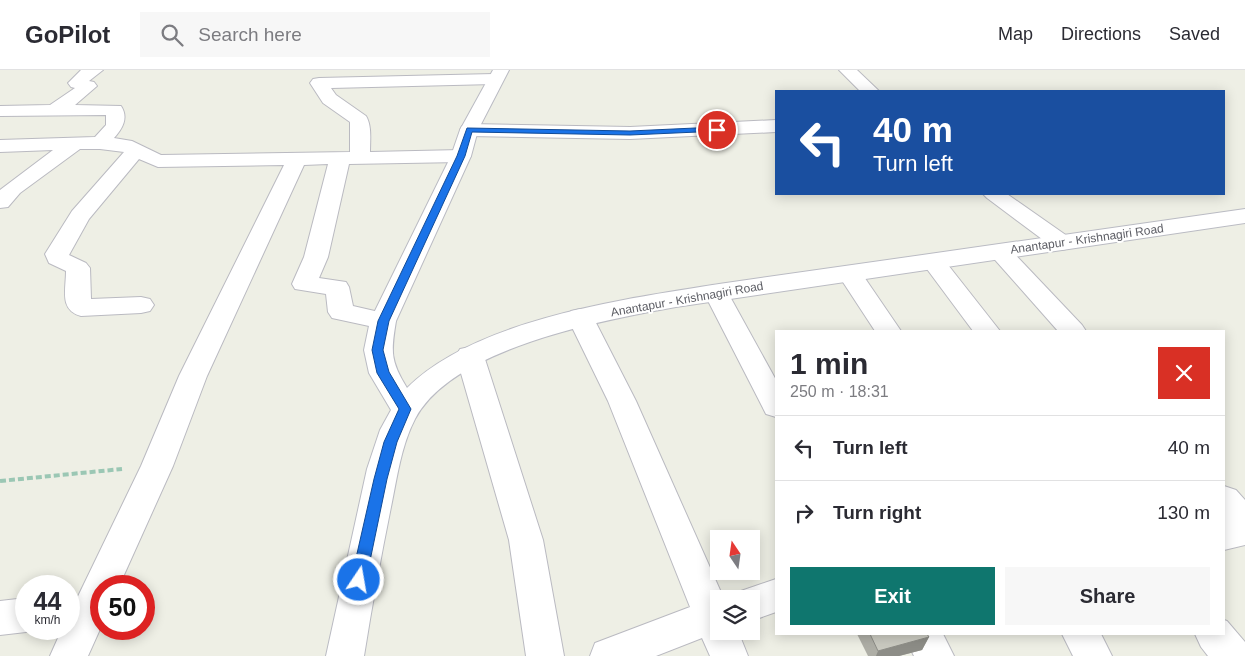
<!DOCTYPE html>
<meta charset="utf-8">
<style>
body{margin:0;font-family:Helvetica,sans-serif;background:#f7f7f7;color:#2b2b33;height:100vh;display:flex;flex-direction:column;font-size:19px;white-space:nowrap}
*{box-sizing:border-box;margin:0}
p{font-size:16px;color:#7c7c81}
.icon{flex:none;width:28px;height:28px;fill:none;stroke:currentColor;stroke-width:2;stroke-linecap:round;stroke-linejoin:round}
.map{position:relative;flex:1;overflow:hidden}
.panel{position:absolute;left:775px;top:260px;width:450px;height:305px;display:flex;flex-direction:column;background:#fff;border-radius:0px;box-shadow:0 2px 12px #0003}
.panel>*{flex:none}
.guide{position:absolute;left:775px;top:20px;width:450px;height:105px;border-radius:0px;box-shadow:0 2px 12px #0003;background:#1a4fa0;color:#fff;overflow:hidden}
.needle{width:32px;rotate:347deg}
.fabs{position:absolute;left:710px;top:460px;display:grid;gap:10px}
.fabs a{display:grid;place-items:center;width:50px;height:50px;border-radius:0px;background:#fff;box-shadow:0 2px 12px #0003;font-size:25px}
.speed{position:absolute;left:15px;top:505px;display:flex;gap:10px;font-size:25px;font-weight:700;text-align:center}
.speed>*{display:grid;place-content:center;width:65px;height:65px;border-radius:50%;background:#fff;box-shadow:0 2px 12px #0003;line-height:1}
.speed small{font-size:12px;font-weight:400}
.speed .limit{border:8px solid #d22;background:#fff;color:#111}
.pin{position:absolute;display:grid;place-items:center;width:42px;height:42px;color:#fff;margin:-21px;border:2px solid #fff;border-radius:50%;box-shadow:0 1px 5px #0007}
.me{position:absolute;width:55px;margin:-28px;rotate:12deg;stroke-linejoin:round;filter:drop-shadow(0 0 4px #0008)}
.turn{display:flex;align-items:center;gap:18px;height:105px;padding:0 15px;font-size:22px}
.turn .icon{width:65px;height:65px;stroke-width:2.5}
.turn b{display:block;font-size:35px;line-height:42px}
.round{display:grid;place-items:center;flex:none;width:52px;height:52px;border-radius:0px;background:#f7f7f7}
.headline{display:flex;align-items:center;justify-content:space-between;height:85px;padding:0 15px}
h1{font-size:30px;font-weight:700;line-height:38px}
.cta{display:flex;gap:10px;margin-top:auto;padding:10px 15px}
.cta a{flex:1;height:58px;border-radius:0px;background:#0f766e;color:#fff;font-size:20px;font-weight:700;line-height:58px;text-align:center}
.cta a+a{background:#f7f7f7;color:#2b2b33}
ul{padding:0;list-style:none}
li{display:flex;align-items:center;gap:15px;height:65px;padding:0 15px;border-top:1px solid #e1e1e2}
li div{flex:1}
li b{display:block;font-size:19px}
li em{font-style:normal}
header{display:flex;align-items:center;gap:30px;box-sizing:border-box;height:70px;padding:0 25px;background:#fff;border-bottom:1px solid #e1e1e2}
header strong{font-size:24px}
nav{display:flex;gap:28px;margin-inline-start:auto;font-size:18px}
.search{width:350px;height:45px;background:#f7f7f7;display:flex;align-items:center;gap:12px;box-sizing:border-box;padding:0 18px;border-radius:0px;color:#7c7c81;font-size:19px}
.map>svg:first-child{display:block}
</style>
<header>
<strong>GoPilot</strong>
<div class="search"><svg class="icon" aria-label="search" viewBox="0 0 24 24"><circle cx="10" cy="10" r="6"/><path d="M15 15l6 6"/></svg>Search here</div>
<nav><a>Map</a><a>Directions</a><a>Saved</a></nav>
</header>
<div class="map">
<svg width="1245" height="586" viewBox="0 0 1245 586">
<rect width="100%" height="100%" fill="#eeefe5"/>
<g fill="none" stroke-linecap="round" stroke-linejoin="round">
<defs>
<path id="street" d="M81,0H103L89,11L94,12L97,16L75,35L121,36C129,48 122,59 114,68L132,71L161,85L350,82V52L323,33L310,13L313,9L319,8L494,4L500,5L502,9L500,13L494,14L331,18L336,25L366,46C372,56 370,70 370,82L461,80L468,82L471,86L468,90L461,92L349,94L328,187L319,208L346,212L349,217L353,236L392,245L396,251L392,257L383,259L332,248L328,242L326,224L295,219L292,214L304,187L328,94L304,95L207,306L173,396L119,516H101V557L88,586H50L62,559H69V545L141,396L179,306L284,95L158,97L139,89L89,149L69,185L86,193L90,198L91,229L141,227L150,229L154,235L150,241L141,243L81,246C59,240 66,220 66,201L49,193L45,184L72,141L124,82L100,79H80L20,123L8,137L0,138V120L53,80L0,82V70L95,67L106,55V45L0,46V36L50,35L75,18L71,17L68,13Z
M839,0H857L879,21H860Z
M776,50V62L630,69L469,66L462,64L460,60L462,56L469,54L630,57Z
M983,124H1007L1070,168L1074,173L1070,178L1062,180L1054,178L987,128Z
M1000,175L1008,177L1082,255L1086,261H1058L988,182L992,177Z
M933,184L941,186L1000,261H973L921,191L925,186Z
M849,196L858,198L901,261H875L837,203L840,198Z
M716,215L725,217L728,223L776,310V347L766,344L704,223L707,217Z
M580,239L589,241L593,247L636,331L724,529H719V561H738L748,586H710L702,568L656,586H590L595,573L690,537L608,331L567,247L571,241Z
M470,277L480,279L484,286L543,470L564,586H526L509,470L456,286L460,279Z
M1224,416L1236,420L1245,430V475L1224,480Z
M776,509V542L751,551V529H735L738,522Z
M26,528V559H35L26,562L0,565V531Z
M1224,550L1227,551L1245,572V586H1208L1201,577L1195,564H1224Z
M903,564H943L954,586H914Z
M1062,564H1101L1112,586H1073Z"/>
<path id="secondary" d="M493,0H509L478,60L471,86L396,251C391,281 390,291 407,318C476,249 625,229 719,214L1245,139V153L676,237C603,250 452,278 415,349C401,376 397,408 391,437C381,486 372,536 364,586H326L367,399L380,360L391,340L369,303L364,280L370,251L451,86L460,60Z"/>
</defs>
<!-- street casing -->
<use href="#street" stroke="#babac1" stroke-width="2"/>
<!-- secondary casing -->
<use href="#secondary" stroke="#babbc3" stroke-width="2"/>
<!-- path -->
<path stroke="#9bc7b4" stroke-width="4" stroke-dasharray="6 3" stroke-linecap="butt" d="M0,411L122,399"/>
<!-- street -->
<use href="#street" fill="#fff" fill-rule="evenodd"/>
<!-- secondary -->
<use href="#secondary" fill="#fff" fill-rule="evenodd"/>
</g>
<!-- wall -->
<path fill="#aeaea6" d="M857,564H927L929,567L922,580L899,586H868Z"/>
<!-- shaded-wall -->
<path fill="#8d8d87" d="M929,567L922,580L899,586H876L878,581Z"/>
<!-- building -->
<path fill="#cacac1" stroke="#8d8d87" d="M870,564H927L929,567L878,581Z"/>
<!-- route -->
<path fill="#1a73e8" stroke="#114b97" d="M717,57L721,60L720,61L630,65L472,62L465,86L389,251L383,280L389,302L411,339L397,372L387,409L366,510L364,515L359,517L354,515L351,510L374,409L384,372L399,339L377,303L372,280L378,251L457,86L467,58L630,61Z"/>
<g text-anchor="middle" stroke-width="4" stroke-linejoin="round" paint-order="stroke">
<!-- street labels -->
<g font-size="12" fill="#5d5e65" stroke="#fff">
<text transform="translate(1087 169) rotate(-8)" y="4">Anantapur - Krishnagiri Road</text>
<text transform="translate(687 229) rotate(-10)" y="4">Anantapur - Krishnagiri Road</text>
</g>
</g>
</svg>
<div class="fabs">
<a><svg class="needle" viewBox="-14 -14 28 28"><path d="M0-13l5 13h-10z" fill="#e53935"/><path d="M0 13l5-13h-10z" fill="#7c7c81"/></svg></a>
<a><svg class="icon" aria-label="layers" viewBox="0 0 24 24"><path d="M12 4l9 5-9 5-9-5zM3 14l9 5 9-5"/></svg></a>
</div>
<div class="speed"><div>44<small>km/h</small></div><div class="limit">50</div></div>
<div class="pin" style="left:717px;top:60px;background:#d93025"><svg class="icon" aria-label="arrive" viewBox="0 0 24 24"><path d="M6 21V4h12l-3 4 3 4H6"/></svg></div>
<svg class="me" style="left:359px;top:510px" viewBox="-20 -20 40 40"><circle r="17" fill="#1a73e8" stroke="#fff" stroke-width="3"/><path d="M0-11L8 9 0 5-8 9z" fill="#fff"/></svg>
<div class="guide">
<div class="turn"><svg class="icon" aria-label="left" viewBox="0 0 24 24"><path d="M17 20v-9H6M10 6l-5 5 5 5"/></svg><div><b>40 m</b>Turn left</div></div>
</div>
<section class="panel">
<div class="headline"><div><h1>1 min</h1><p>250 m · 18:31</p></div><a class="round" style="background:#d93025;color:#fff"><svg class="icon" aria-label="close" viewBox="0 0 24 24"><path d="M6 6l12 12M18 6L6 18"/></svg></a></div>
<ul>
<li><svg class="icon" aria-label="left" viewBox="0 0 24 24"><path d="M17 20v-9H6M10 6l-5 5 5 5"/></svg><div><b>Turn left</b></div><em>40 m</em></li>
<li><svg class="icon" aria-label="right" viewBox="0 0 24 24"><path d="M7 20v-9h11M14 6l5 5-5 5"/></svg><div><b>Turn right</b></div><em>130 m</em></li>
</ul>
<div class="cta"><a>Exit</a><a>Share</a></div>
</section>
</div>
